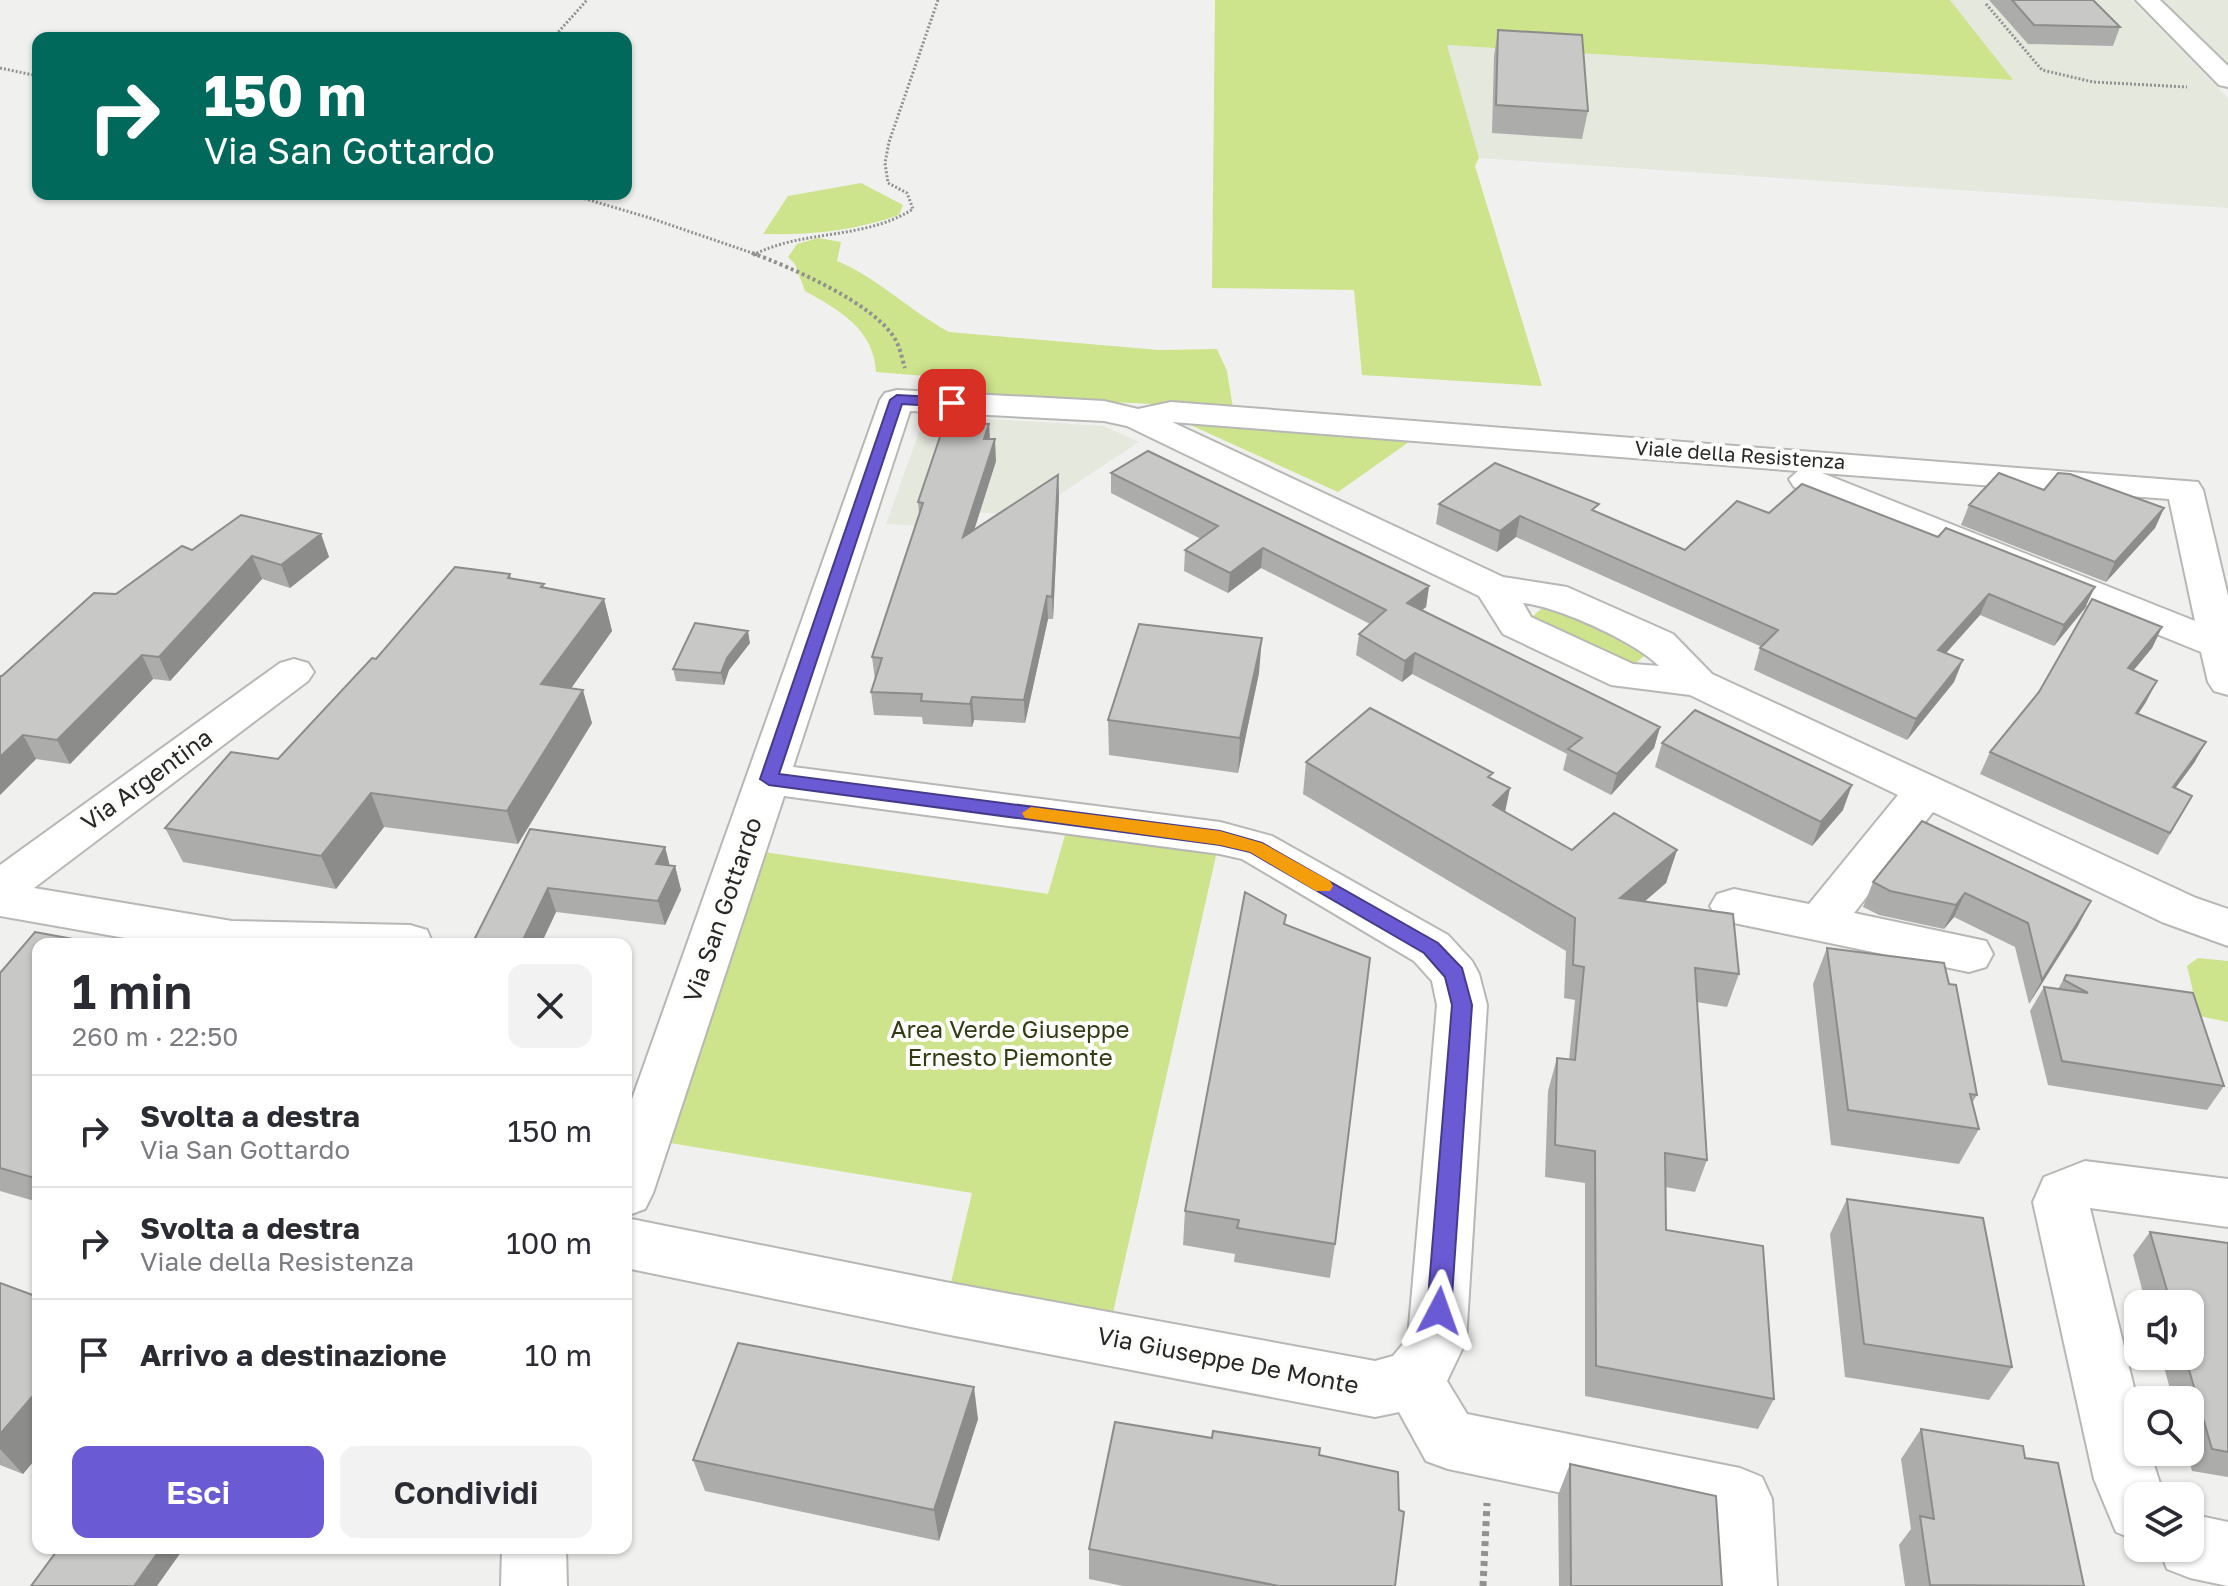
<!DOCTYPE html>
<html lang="it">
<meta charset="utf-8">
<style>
body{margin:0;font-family:"Golos Text",sans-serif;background:#f2f2f3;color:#2b2b33;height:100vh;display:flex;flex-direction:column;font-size:30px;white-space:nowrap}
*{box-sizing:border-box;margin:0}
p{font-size:26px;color:#7c7c81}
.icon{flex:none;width:44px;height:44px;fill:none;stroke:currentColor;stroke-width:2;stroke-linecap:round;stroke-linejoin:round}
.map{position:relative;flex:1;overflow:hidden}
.sheet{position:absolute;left:32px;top:938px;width:600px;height:616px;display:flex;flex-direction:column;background:#fff;border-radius:16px;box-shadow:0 2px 6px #0004}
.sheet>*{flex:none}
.top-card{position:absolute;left:32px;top:32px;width:600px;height:168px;border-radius:16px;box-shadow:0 2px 6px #0004;background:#00695c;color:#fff;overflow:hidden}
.buttons{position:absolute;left:2124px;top:1290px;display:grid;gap:16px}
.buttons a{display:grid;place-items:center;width:80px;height:80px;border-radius:16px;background:#fff;box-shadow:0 2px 6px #0004;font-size:40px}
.pin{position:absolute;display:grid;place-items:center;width:68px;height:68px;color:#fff;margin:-34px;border-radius:16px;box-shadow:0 4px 12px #0006}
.me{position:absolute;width:88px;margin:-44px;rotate:4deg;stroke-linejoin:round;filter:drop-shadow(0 0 6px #0008)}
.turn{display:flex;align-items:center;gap:28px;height:168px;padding:0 40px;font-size:36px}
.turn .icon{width:104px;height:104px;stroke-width:2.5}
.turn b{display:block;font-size:56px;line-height:68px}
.round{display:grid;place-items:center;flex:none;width:84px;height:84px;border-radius:16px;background:#f2f2f3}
.head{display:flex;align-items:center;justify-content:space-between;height:136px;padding:0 40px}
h1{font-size:48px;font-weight:600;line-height:60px}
.action{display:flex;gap:16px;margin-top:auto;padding:16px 40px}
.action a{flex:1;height:92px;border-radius:16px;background:#6a5bd5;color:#fff;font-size:32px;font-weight:600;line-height:92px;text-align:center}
.action a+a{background:#f2f2f3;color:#2b2b33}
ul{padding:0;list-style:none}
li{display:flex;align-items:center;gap:24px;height:112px;padding:0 40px;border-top:2px solid #e1e1e2}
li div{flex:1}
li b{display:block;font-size:30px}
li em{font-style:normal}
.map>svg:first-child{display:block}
</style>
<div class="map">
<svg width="2228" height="1586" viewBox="0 0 2228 1586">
<rect width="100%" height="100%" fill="#f0f1ee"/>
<!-- built -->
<path fill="#e5e8dd" d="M1950,0H2132L2228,98V208L1479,158L1446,45L2012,80Z
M2159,0H2228V66Z
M925,415L1104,426L1139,442L1027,516L947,510L942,527L886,524Z"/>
<!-- green -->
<path fill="#cde38c" d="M1215,0H1950L2013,80L1447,45L1479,158L1475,166L1542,386L1362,375L1354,290L1212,288Z
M861,183L903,205L899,215C854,231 810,235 763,234L788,196Z
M818,238L841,242L837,261C878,278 910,311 949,332L1159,350L1217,349L1227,371L1233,408L992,396L954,388L925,376L876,372C874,329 839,310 805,291L795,264L788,257L797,244Z
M1175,418L1416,437L1338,492Z
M1550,602L1651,650L1629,669L1528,620Z
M1070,818L1220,838L1107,1339L945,1308L972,1193L646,1139L744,849L1048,894Z
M2198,958L2228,961V1022L2199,1016L2187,966Z"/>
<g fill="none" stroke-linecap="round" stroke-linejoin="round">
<defs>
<path id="minor" d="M2136,0H2160L2228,66V87L2219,85Z
M897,390L1104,401L1138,409L1171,402L2198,482L2203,490L2228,596V695L2214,691L2208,682L2201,652L1794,487L1789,479L1798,471L1172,422L1503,577L1567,587L1673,634L1712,674L2196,898L2228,909V946L2162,922L1933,812L1854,913L1986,941L1993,954L1986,967L1969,972L1734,923L1717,918L1710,906L1717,894L1734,889L1809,904L1898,795L1690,695L1611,685L1503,634L1479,596L1127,426L1104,421L910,411L793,767L1220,822L1272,836L1448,935L1472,961L1479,974L1487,1005L1466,1341L1447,1381L1467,1414L1740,1468L1762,1477L1772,1499L1777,1586H1711L1709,1524L1448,1469L1426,1461L1399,1412L1375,1417L945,1334L626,1268V1218L945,1282L1375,1361L1393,1356L1408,1338L1437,1005L1432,981L1414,961L1242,859L1220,854L784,796L653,1193L645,1209L626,1216V1116L880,400L885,393ZM1822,473L2169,499L2195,621ZM1523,603C1558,607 1634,641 1659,666L1633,664L1531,617Z
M294,659L308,663L314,672L308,681L34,888L232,921L410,925L427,930L433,944H159L0,916V865L280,663Z
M2085,1161L2228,1179V1227L2090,1208L2138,1404V1452H2150L2164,1496H2138V1541L2116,1532L2094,1479L2033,1202L2044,1177Z
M2190,1514L2228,1522V1586L2190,1578L2167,1569L2159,1548H2190Z
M502,1548H566L567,1586H501Z"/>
</defs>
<!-- minor casing -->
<use href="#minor" stroke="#b7b8b5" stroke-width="4"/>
<!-- path-far2 -->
<path stroke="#919290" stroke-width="3" stroke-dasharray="2 2" stroke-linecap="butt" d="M1986,4L2042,70L2093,82L2187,87
M553,38L587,0
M0,68L38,76
M569,194L650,218L758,255
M753,255C804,229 865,240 913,209L907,193L888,183L885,163L889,142L938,0"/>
<!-- path-far1 -->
<path stroke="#919290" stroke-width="4" stroke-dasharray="3 3" stroke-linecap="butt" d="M752,253C790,267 874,303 895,339C900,347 902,359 905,368
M753,255L757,253"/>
<!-- path -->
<path stroke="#919290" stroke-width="7" stroke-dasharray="5 5" stroke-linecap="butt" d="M1483,1586L1487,1503"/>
<!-- minor -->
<use href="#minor" fill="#fff" fill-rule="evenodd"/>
</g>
<!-- wall -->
<path fill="#acadaa" d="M1989,0H2093L2120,27L2113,46L2028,44Z
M1498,30L1588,111L1582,139L1492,133L1494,56Z
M989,424L990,439L996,461L974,530L1058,475L1059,497L1053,619H1048L1025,723L974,720L972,727L923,724L922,717L874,715L871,692L875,680L872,657L919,514L918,502Z
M1111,473L1429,586L1426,607L1422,610L1660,727L1654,748L1611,795L1563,770L1567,754L1412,674L1402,682L1356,655L1359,634L1370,624L1261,568L1228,593L1184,571L1185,550L1201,539L1111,493Z
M2044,490L2164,508L2155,528L2106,582L1961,525L1969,505Z
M1439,504L1597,512L1685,550L1769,513L2085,608L2054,646L1980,615L1946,653L1954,682L1907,740L1754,670L1760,648L1762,647L1516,537L1497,552L1436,524Z
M321,534L329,557L290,588L262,579L170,681L153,679L70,764L36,759L0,795L2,676L116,594L192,550Z
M510,574L511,578L546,588L604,599L612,631L571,688L592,723L518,844L384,827L336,889L183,862L165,828L278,759L376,659Z
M2162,627L2152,648L2133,671L2146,702L2138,714L2206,742L2194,763L2175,788L2192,796L2158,855L1980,774L1990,752Z
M750,643L729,670L724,685L676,681L673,669Z
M1259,673L1238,773L1109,755L1108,720Z
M1662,743L1843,810L1812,846L1655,767Z
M1306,762L1492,779L1510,788L1505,812L1572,850H1677L1666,883L1644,902L1739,974L1727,1007L1697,1002L1707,1160L1695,1192L1665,1187L1666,1230L1774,1399L1758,1429L1585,1396V1183L1545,1177L1548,1091L1557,1058L1569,1060L1575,1000L1564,998L1566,951L1303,794Z
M1922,821L2078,926L2029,1004L2015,947L1954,917L1944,929L1879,915L1863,907L1873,882Z
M530,829L665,847L670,866H675L681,890L665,925L556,912L541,944H472Z
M1285,925L1335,1244L1330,1278L1234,1262L1235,1254L1183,1245L1185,1211Z
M38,944V1202L0,1191V973Z
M1827,948L1977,1095L1972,1103L1979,1129L1959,1164L1831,1145L1813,984Z
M2066,975L2224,1086L2207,1110L2048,1085L2030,1011L2044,987L2058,989Z
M1847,1199L2012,1367L1989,1400L1845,1377L1830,1234Z
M2150,1232L2228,1243V1477L2192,1471L2187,1452H2190V1400H2173L2161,1356H2190V1304H2146L2133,1255Z
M0,1283L38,1297V1456L23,1474L0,1465Z
M978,1419L939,1541L705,1491L693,1460Z
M1921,1429L2025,1458L2084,1586H1905L1899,1545L1911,1529L1901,1459Z
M1212,1438L1319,1455L1395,1586H1123L1089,1579V1549Z
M1570,1464L1722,1586H1559L1558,1495Z"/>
<!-- shaded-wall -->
<path fill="#8c8d8b" d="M989,424L990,445L984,439Z
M995,439L996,461L965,559L963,537Z
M1058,475L1059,497L1053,619L1052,597Z
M2164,508L2155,528L2106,582L2115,562Z
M1520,516L1516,537L1497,552L1500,531Z
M321,534L329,557L290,588L281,565Z
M1263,548L1261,568L1228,593L1230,573Z
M252,556L262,579L170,681L159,657Z
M1429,586L1426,607L1404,624L1407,603Z
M2095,587L2085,608L2054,646L2064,625Z
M1989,594L1980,615L1930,671L1938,650Z
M1047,596L1048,619L1025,723L1024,700Z
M604,599L612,631L550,718L541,684Z
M2162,627L2152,648L2117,690L2128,668Z
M748,631L750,643L729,670L724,685L721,673L727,658Z
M1262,638L1259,673L1238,773L1240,738Z
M1415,653L1412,674L1402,682L1405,661Z
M142,655L153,679L70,764L57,740Z
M1963,660L1954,682L1907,740L1916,719Z
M2157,681L2146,702L2125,734L2136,713Z
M583,690L592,723L518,844L507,811Z
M972,697L974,720L972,727L970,704Z
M1660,727L1654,748L1611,795L1617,774Z
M23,735L36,759L0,795V757Z
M2206,742L2194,763L2160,809L2173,787Z
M1852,785L1843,810L1812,846L1821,822Z
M1510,788L1503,821L1493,805Z
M371,793L384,827L336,889L321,856Z
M665,847L671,871L656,864Z
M1677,850L1666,883L1610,931L1620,898Z
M675,866L681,890L665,925L658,901Z
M548,888L556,912L541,944H521Z
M1965,893L1954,917L1944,929L1956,905Z
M2091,901L2078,926L2029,1004L2042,980Z
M974,1387L978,1419L939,1541L934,1510Z
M38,1390V1456L23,1474L0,1449V1434Z
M161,1548H184L157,1586H134Z"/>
<!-- building -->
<path fill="#c8c9c6" stroke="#8c8d8b" stroke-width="2" d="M2012,0H2093L2120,27L2034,25Z
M1498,30L1582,35L1588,111L1496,105Z
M945,422L989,424L984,439H995L963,537L1058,475L1052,597L1047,596L1024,700L972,697L970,704L921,701L922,694L871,692L882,658L872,657L923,503L918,502Z
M1148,451L1429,586L1407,603L1660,727L1617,774L1568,749L1582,738L1415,653L1405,661L1359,634L1386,610L1263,548L1230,573L1185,550L1218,526L1111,473Z
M1495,463L1599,504L1592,510L1685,550L1737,501L1769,513L1802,484L1938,537L1946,528L2095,587L2064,625L1989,594L1938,650L1963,660L1916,719L1760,648L1778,630L1520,516L1500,531L1439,504Z
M1999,473L2044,490L2058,473L2070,474L2164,508L2115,562L1969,505Z
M241,515L321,534L281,565L252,556L159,657L142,655L57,740L23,735L0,757V676H2L94,593L116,594L182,546L192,550Z
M455,567L510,574L508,578L544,584L541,587L604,599L541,684L583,690L507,811L371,793L321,856L165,828L231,752L278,759L372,658L376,659Z
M2092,599L2162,627L2128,668L2157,681L2136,713L2206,742L2173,787L2192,796L2170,833L1990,752L2039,692Z
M695,623L748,631L727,658L721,673L673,669Z
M1139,624L1262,638L1240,738L1108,720Z
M1370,708L1493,773L1488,777L1510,788L1493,805L1572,850L1614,813L1677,850L1620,898L1733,914L1739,974L1695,968L1707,1160L1665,1153L1666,1230L1763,1246L1774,1399L1596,1366L1595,1151L1555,1145L1557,1058L1575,1060L1584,967L1573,965L1575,918L1306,762Z
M1695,710L1852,785L1821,822L1662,743Z
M1922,821L2091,901L2042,980L2028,923L1965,893L1956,905L1890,891L1873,882Z
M530,829L665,847L656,864L675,866L658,901L548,888L521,944H472Z
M1245,892L1286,915L1284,924L1370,958L1335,1244L1237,1228L1239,1220L1185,1211Z
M35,932L100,944H38V1179L0,1168V973Z
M1827,948L1944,963L1949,984L1956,985L1977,1095L1970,1094L1979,1129L1848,1110Z
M2066,975L2193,993L2224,1086L2062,1061L2044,987L2088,993L2064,980Z
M1847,1199L1983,1218L2012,1367L1864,1344Z
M2150,1232L2228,1243V1452L2212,1449L2185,1356H2190V1304H2171Z
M0,1283L38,1297V1390L0,1434Z
M738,1343L974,1387L934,1510L693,1460Z
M1115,1422L1212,1438L1213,1431L1320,1448L1319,1455L1398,1472L1399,1510L1404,1512L1395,1586H1279L1089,1549Z
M1921,1429L2023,1446L2025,1458L2058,1463L2084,1586L1930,1585L1920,1516L1934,1519Z
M1570,1464L1716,1496L1722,1586H1571Z
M59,1548H161L134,1586H31Z"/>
<!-- route -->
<path fill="#6a5bd5" stroke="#453b8a" stroke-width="2" d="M897,395L952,398L959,403L952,407L902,404L779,774L1220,831L1262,843L1438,943L1462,968L1472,1005L1451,1311L1447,1318L1439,1322L1431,1318L1427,1311L1452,1005L1445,977L1424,953L1250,852L1220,845L769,785L760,779L890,400Z"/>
<!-- slow -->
<path fill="#f59e0b" d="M1031,807L1220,831L1262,843L1330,881L1333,886L1330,891H1316L1250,852L1220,845L1025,818L1022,813Z"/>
<g text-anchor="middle" stroke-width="8" stroke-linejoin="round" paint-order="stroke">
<!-- far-street labels -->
<g font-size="20" fill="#272726" stroke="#fdfefb">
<text transform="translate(1740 455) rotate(4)" y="7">Viale della Resistenza</text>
</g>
<!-- street labels -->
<g font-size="24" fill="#272726" stroke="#fdfefb">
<text transform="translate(147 780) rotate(-36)" y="8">Via Argentina</text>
<text transform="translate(723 910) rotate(-71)" y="8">Via San Gottardo</text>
<text transform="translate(1228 1361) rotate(11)" y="8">Via Giuseppe De Monte</text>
</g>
<!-- park labels -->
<g font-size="24" fill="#333b15" stroke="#fdfefb">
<text x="1010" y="1038">Area Verde Giuseppe<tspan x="1010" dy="28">Ernesto Piemonte</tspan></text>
</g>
</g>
</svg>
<div class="buttons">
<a><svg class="icon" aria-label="sound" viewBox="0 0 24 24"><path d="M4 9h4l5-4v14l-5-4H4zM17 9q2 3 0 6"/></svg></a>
<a><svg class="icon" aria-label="search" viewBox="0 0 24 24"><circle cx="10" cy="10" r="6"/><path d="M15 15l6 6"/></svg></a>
<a><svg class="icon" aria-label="layers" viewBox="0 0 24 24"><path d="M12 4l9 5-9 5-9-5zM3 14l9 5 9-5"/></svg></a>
</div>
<div class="pin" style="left:952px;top:403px;background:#d93025"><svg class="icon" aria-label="arrive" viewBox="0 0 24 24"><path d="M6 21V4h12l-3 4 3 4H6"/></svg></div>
<svg class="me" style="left:1439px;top:1311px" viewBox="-20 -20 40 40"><path d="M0-17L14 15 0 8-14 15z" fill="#6a5bd5" stroke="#fff" stroke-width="4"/></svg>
<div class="top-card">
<div class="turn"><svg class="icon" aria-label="right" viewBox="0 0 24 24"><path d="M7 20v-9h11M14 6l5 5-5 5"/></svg><div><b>150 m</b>Via San Gottardo</div></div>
</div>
<section class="sheet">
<div class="head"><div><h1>1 min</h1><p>260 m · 22:50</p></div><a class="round"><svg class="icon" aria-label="close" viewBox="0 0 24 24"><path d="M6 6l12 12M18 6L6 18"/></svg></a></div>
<ul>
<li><svg class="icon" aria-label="right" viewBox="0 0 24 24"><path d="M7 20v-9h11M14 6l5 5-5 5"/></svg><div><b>Svolta a destra</b><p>Via San Gottardo</p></div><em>150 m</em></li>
<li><svg class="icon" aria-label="right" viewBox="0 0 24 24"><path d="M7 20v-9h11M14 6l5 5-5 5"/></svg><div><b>Svolta a destra</b><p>Viale della Resistenza</p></div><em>100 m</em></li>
<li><svg class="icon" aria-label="arrive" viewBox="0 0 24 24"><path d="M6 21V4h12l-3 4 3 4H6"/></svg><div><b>Arrivo a destinazione</b></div><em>10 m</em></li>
</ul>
<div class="action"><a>Esci</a><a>Condividi</a></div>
</section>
</div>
